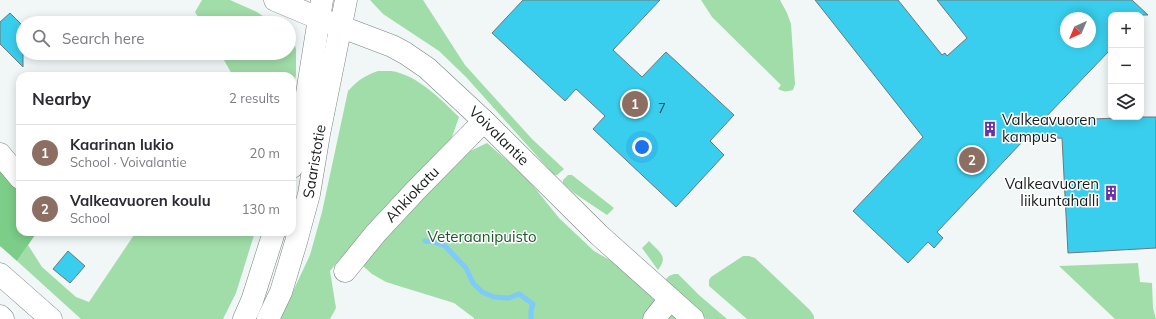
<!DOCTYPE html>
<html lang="en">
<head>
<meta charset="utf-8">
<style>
  :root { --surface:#fff; --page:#f7f7f7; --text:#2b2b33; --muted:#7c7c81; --line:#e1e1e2; --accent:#7c3aed }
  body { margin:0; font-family:Mulish,sans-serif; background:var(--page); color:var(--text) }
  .controls { position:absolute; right:12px; top:12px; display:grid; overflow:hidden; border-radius:8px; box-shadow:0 2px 10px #0003 }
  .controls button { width:36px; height:36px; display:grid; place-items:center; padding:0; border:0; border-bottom:1px solid var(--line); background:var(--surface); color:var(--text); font:20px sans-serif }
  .compass { position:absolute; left:1060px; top:12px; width:36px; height:36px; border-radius:50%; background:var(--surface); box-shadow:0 2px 10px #0003; rotate:224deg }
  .you { position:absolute; left:642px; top:147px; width:14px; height:14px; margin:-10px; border:3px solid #fff; border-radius:50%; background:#1a73e8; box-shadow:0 0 0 6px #1a73e833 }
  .badge { display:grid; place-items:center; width:26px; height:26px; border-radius:50%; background:var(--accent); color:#fff; font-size:13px; font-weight:700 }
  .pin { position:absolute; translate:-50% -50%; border:2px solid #fff; box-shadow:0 1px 4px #0006 }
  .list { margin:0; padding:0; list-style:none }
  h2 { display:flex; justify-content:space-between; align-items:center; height:52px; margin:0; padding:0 16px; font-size:17px }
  h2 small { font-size:13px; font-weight:400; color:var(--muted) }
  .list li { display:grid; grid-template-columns:26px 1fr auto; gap:12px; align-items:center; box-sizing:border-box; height:56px; padding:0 16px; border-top:1px solid var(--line) }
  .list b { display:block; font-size:15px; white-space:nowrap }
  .list p { margin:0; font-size:13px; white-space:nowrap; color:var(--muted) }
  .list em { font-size:13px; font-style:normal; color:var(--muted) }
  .icon { flex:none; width:22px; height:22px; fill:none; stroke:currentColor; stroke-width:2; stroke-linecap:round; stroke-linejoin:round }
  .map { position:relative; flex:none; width:1156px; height:319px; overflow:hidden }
  .search { position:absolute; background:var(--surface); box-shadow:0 2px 10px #0003; left:16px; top:16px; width:280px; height:44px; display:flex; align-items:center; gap:10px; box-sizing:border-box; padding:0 14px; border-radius:22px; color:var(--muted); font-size:15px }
  .panel { position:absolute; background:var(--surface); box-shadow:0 2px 10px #0003; left:16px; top:72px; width:280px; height:164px; border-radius:12px }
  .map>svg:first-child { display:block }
</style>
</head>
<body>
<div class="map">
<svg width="1156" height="319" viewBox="0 0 1156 319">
  <rect width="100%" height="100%" fill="#f1f7f7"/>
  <path fill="#a0dda8" d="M202 0H230L257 12 273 23H202L195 12Z
    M370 0H423L465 65 532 139 564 169 557 175H554L466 77 439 51 383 14Z
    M701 0H780L787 13 791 24 795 84 793 90C786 92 784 92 778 89L781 85 712 17Z
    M289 38 296 48V75L292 93V76H233L220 53H289Z
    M378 71C383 71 387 71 391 71 416 74 442 100 459 117L451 140 340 259 330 271 336 308 330 319H280L310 255 322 212 348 91C358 80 364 76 378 71Z
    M487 143 526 177 559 218 594 251 627 270 679 319H474V318L454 303 386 282 372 274 364 267 363 263 462 155Z
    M568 175H572L614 208 607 215 574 193 563 183V180Z
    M136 232H255L236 293 223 319H81L17 261 28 245 42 267 76 297 89 302Z
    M649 241C659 252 669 256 658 270L642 248Z
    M743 256H749L755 258 810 310 814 316V319H747L709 286V280L711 277Z
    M1138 263 1140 282 1152 283 1153 308 1156 319H1115L1059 266Z
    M674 274H678L699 295 727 319H706L667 282 666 279 669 276Z"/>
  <path fill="#7bcd88" d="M0 161 20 186V232H37L17 261 0 246Z"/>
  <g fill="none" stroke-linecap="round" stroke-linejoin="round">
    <path stroke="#7ecafa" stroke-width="5" d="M425 241 434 242 445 246 466 268 473 283 482 292 494 297 509 298 519 294 533 304 531 311V319"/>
  </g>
  <path fill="#39ceed" stroke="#717678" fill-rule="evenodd" d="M523 0H660L613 50 642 77 666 52 734 115 710 141 724 155 676 207 593 129 605 116 576 89 565 101 492 33Z
    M815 0H898L942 55 945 53 947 56 967 38 937 0H1132L1148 15H1111V49L1042 121 1118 118V117H1156V248L1068 253 1062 138 1024 140 937 232 943 238 934 248 928 242 908 263 853 211 923 137ZM1066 18H1090V42H1066Z
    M10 13 23 26V67L0 44V22Z
    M68 251 85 266 70 283 53 269Z"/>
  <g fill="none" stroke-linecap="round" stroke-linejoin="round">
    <defs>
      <g id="minor">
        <path id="s1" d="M275 0 318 18 392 46 405 53 427 68 484 121 599 235 693 319"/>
        <path d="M0 154 20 178"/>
        <path id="s2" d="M345 271 376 233 417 189 484 121"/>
        <path d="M654 319 670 299"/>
      </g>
      <g id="major">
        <path d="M292 167 300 137 322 0"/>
        <path d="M0 274 51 319"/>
        <path d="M0 316 3 319"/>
        <path d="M244 319 252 301 274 232"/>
        <path id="s3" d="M268 319 281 292 296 242 309 194 319 134 346 0"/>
      </g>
    </defs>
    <use href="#minor" stroke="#7c8281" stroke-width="23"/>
    <use href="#major" stroke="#7c8281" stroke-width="23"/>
    <use href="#minor" stroke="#fff" stroke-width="22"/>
    <use href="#major" stroke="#fff" stroke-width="22"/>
  </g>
  <defs>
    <symbol id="building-bare" viewBox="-9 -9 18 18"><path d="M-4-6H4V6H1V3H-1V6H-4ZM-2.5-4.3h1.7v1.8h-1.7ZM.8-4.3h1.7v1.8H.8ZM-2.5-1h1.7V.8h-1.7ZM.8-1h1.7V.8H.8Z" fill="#6d2fa4" stroke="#fff" stroke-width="2.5" paint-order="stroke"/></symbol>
  </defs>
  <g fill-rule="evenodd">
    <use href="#building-bare" x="979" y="118" width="22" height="22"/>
    <use href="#building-bare" x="1100" y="182" width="22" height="22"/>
  </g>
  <g text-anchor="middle" stroke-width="3" stroke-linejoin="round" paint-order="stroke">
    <g font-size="13" fill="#224951">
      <text x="662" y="113">7</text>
    </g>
    <g font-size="15" fill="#1b1d1d" stroke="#fff" text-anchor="start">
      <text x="1002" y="125">Valkeavuoren<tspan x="1002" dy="17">kampus</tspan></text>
      <text x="1099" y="189" text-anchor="end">Valkeavuoren<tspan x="1099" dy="17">liikuntahalli</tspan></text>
    </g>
    <g font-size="15" fill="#1b1d1d" stroke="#fff">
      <text dy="5" stroke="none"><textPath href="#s1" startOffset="266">Voivalantie</textPath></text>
      <text dy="5" stroke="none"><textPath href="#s3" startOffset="165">Saaristotie</textPath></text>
      <text dy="5" stroke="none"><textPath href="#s2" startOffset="102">Ahkiokatu</textPath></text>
    </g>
    <g font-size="15" fill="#1d572a" stroke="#fff">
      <text x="482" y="242">Veteraanipuisto</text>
    </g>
  </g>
</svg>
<div class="controls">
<button>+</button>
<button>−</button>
<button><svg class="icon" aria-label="layers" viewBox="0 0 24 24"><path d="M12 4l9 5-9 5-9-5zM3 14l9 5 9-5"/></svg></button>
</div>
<svg class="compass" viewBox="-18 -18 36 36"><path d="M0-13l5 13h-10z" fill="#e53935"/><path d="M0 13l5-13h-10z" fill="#7c7c81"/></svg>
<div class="you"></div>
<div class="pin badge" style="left:635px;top:104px;background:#8d6e63">1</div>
<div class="pin badge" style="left:972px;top:160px;background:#8d6e63">2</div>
<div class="search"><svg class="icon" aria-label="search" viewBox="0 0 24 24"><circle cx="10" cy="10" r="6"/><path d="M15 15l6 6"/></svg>Search here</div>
<section class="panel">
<h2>Nearby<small>2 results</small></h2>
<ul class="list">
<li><span class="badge" style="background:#8d6e63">1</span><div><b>Kaarinan lukio</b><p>School · Voivalantie</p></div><em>20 m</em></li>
<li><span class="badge" style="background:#8d6e63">2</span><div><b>Valkeavuoren koulu</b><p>School</p></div><em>130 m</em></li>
</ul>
</section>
</div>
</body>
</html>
